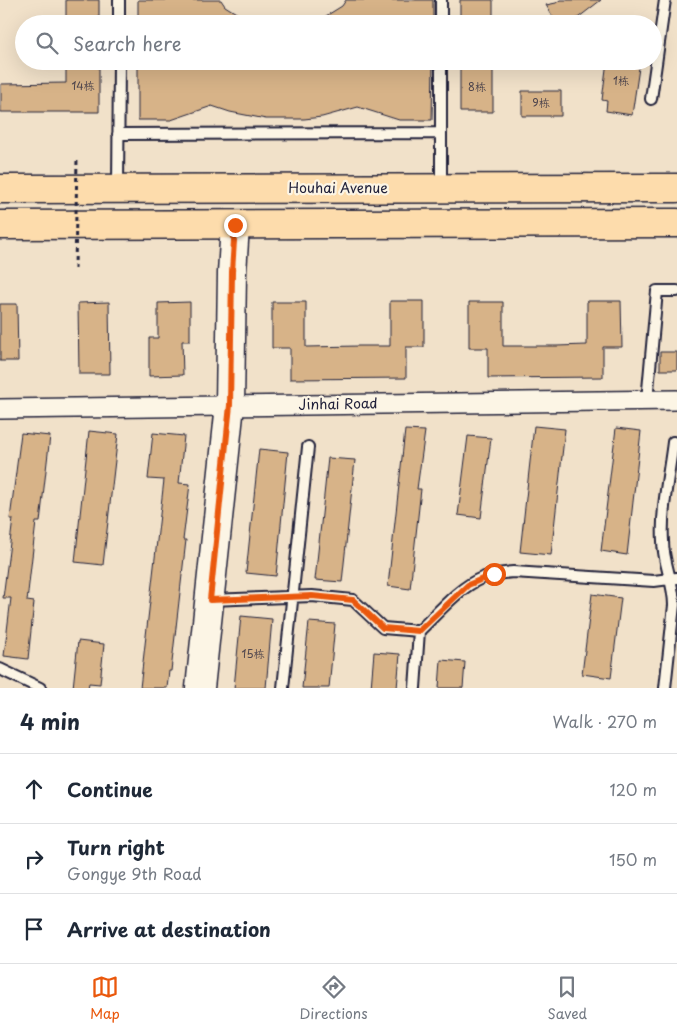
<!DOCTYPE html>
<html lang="en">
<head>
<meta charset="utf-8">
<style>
  :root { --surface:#fff; --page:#f6f6f7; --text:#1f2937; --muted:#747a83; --line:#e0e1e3; --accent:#ea580c }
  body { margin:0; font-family:"Playpen Sans","LXGW WenKai TC",sans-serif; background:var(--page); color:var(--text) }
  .stop { position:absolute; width:15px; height:15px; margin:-11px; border:4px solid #ea580c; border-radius:50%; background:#fff }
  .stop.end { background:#ea580c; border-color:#fff; box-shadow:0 1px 5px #0008 }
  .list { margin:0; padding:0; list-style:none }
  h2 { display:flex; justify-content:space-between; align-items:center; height:65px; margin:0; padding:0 20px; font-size:21px }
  h2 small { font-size:16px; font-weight:400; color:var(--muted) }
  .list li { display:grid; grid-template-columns:32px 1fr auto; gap:15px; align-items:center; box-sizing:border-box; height:70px; padding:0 20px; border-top:1px solid var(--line) }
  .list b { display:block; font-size:19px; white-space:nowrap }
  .list p { margin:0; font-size:16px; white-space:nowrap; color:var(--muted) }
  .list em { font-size:16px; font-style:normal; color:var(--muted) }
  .icon { flex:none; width:28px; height:28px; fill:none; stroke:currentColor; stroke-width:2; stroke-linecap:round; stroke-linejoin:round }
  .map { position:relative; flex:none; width:677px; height:688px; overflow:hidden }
  .search { position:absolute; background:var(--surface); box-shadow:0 5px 20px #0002; left:15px; right:15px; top:15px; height:55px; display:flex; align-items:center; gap:12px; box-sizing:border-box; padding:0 18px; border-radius:28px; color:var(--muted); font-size:19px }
  .sheet { height:275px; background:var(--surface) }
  nav { display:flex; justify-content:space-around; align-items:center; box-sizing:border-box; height:70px; border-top:1px solid var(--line); background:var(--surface); font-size:14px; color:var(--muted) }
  nav a { display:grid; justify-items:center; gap:2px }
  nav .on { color:var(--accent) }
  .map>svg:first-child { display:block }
</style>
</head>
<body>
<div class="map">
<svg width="677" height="688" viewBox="0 0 677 688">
  <rect width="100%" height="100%" fill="#f1e1c9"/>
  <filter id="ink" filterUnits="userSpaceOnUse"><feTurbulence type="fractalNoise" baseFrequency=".02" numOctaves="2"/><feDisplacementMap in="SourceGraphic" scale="10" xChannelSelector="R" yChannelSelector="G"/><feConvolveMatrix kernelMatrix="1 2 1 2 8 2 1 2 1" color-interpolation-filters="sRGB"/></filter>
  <g filter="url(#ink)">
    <path fill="#d7b388" stroke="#22223b" d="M66 0H99V24H66Z
      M138 0H221L225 6 254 24H138Z
      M346 0H433V24H313L342 6Z
      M460 0H493V24H460Z
      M560 0H601L570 24H557L546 5 556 3Z
      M66 61H99V112H1V84L66 83Z
      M138 61H433L432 120H399L358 107 322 117 304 119H266L230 112 212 106 171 120H138Z
      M460 61H493V112H460Z
      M607 61H640L632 115 606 111 607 101 602 100Z
      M522 91H561V116H522Z
      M390 301H424V347H406V378L290 379V348H272V302H306V347L359 346H390Z
      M587 301H621L622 347H603V377L488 378V348H469V302H503V346H557L587 345Z
      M109 302 110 374H79L78 303Z
      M190 302V341H182L183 375 149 376V338H158V303Z
      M0 304H17L18 361H0Z
      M660 352H677V370H660Z
      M534 426 565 429 551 555 520 552Z
      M616 428 641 431 627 555 601 551Z
      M405 430 425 431 417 489H421L410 589 388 586Z
      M89 431 118 434 103 565 75 562Z
      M21 433 50 436 40 522H36L27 601 34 602 28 659 4 656 11 598H3L13 519H10Z
      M153 433 184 436 179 483 190 484 183 540H186L171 671H169L167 688H140L164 480 148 479Z
      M468 436 491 438 481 518 458 515Z
      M259 449 288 452 276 576 246 573Z
      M328 458 355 460 342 582 315 580Z
      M592 594 621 598 611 678 582 674Z
      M241 616 272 619 266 688H234Z
      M309 622 335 624 329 688H302Z
      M78 641 104 644 100 684 89 683 88 688H73Z
      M374 652 400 654 397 688H371Z
      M441 660 465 662 463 688H439Z"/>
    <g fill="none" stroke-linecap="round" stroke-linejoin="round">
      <defs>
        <path id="lane" d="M119 24V0
          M441 24V0
          M651 99 665 0
          M118 134 441 133
          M118 188 119 61
          M441 188V61
          M647 401 657 291H677
          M211 600 312 596 353 600 383 628 419 631
          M0 669 40 688
          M283 688 308 447
          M415 688 419 631C437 614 459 587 482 578 492 574 502 573 513 572L654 581 677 578
          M665 688 674 605C674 583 663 563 663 541 661 510 669 474 673 442"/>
        <path id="street" d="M0 409 677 400"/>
        <path id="secondary" d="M200 688 230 405 232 273 235 225"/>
        <path id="primary" d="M0 189 677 188
          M0 225 677 223"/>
      </defs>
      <use href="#lane" stroke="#22223b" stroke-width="14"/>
      <use href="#street" stroke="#22223b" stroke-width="22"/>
      <use href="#secondary" stroke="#22223b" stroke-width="31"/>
      <use href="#primary" stroke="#22223b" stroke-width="31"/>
      <use href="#lane" stroke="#fcf5e5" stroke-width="10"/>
      <use href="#street" stroke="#fcf5e5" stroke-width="19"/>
      <use href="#secondary" stroke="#fcf5e5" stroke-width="28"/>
      <use href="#primary" stroke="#fddcac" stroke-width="28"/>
      <path stroke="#22223b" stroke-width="3" stroke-dasharray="4 4" stroke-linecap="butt" d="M75 269 77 158"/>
    </g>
  </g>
  <g fill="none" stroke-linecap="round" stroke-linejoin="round" filter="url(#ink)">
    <path stroke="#ea580c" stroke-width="6" d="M235 225 232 272 230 405 210 600 312 596 353 600 383 628 419 631 468 585 494 574"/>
  </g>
  <g text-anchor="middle" stroke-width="4.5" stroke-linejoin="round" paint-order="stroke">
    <g font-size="11" fill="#4f464e">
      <text x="621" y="85">1栋</text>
      <text x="83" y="90">14栋</text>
      <text x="477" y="91">8栋</text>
      <text x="541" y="107">9栋</text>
      <text x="253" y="658">15栋</text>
    </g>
    <g font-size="14" fill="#22223b" stroke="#fcf5e5">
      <text x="338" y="193">Houhai Avenue</text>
      <text transform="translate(338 404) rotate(-1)" y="5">Jinhai Road</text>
    </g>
  </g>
</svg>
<div class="stop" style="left:494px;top:574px"></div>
<div class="stop end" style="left:235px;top:225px"></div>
<div class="search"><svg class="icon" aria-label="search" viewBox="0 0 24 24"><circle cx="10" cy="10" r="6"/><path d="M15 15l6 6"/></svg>Search here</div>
</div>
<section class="sheet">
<h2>4 min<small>Walk · 270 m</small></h2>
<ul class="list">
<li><svg class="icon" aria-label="ahead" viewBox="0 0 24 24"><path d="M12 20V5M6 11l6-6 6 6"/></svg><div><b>Continue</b></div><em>120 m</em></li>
<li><svg class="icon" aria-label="right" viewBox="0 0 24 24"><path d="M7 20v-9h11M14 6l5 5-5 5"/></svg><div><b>Turn right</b><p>Gongye 9th Road</p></div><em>150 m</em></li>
<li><svg class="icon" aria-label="arrive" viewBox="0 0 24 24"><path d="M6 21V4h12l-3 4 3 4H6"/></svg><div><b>Arrive at destination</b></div></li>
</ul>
</section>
<nav>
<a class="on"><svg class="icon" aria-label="map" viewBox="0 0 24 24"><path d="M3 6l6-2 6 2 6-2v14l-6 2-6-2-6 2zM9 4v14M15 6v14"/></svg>Map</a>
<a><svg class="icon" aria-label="directions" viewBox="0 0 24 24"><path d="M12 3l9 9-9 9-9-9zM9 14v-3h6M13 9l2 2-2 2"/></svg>Directions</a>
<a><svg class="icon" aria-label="saved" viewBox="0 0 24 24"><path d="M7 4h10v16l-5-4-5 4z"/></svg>Saved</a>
</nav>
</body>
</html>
